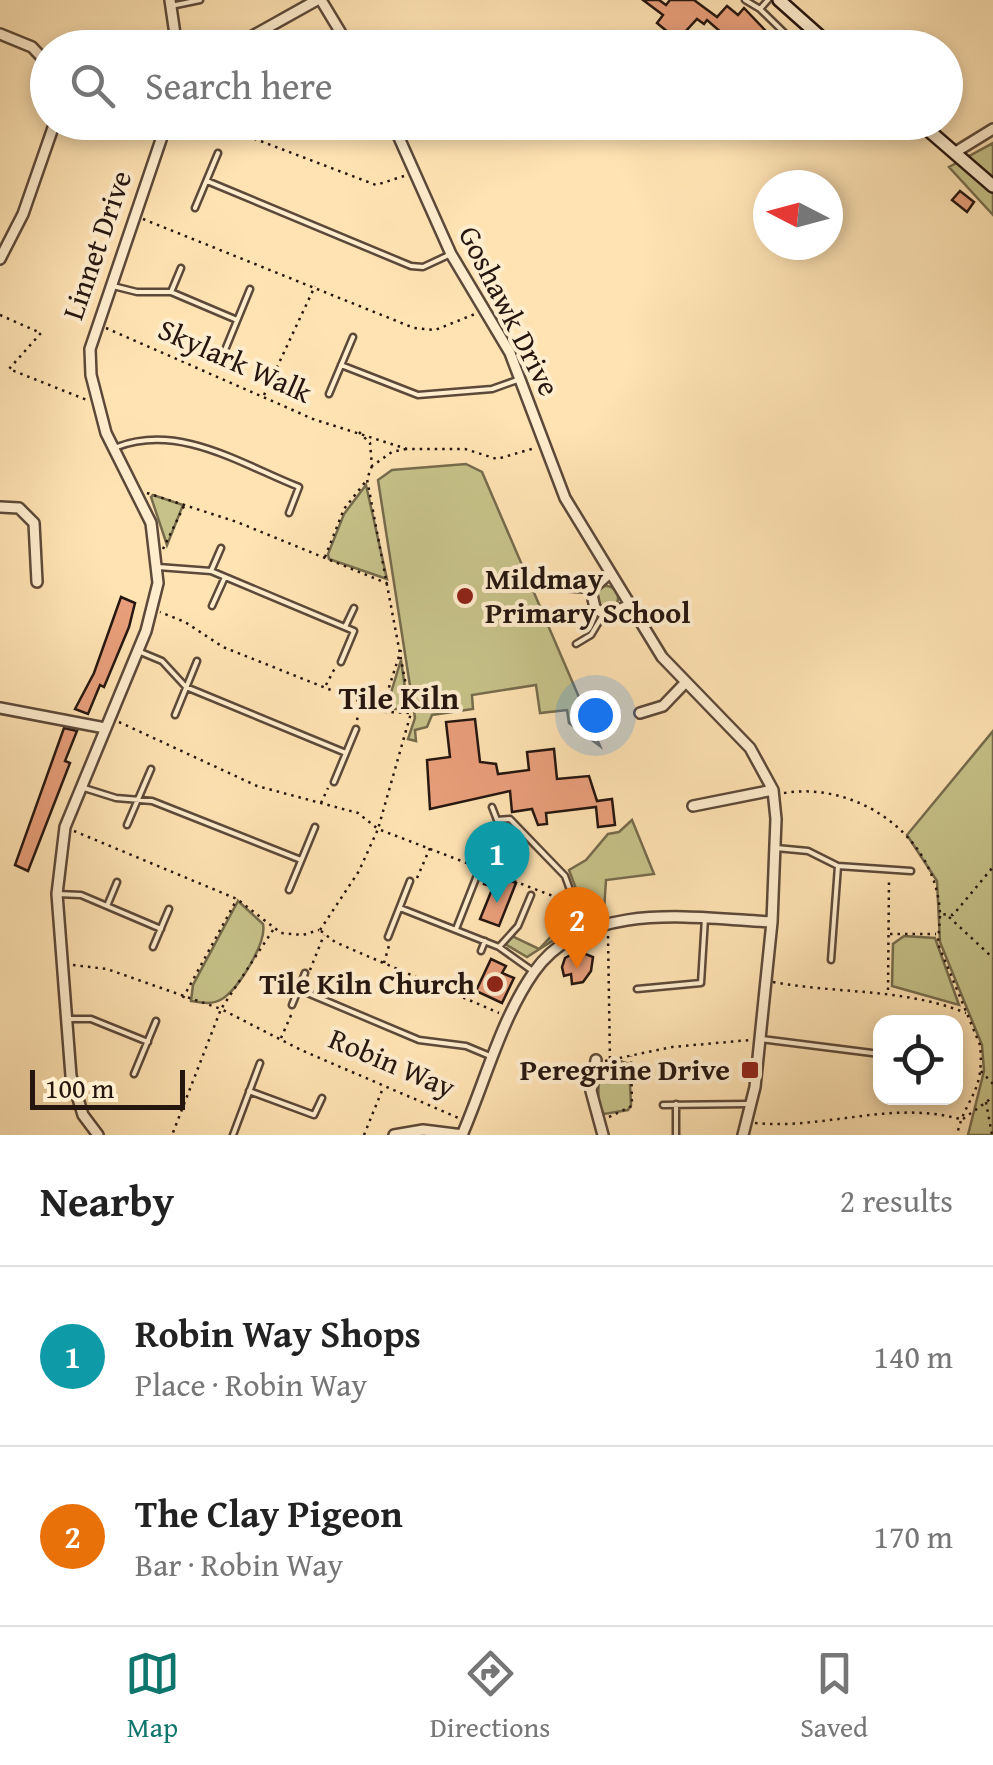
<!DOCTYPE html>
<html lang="en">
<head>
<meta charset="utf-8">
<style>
  :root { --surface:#fff; --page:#f2f2f2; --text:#222; --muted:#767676; --line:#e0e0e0; --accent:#0f766e }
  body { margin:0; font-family:"Gentium Book Plus",serif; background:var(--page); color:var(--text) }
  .controls { position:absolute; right:30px; bottom:30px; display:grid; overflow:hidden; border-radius:20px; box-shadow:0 5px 15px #0003 }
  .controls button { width:90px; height:90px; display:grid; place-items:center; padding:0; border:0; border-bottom:2px solid var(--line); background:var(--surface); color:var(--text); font:50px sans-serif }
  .compass { position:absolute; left:753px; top:170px; width:90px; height:90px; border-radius:50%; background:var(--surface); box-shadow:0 5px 15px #0003; rotate:276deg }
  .scale { position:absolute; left:30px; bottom:25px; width:155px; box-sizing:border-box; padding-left:10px; border:5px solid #261610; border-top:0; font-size:28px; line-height:35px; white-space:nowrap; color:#261610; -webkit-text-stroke:8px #ffedce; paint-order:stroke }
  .you { position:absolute; left:595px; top:715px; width:35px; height:35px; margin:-25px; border:8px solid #fff; border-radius:50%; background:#1a73e8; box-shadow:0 0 0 15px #1a73e833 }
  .badge { display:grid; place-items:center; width:65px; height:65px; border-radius:50%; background:var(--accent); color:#fff; font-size:32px; font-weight:700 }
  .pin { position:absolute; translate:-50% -82px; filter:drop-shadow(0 2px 5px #0008) }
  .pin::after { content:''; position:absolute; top:52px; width:35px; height:30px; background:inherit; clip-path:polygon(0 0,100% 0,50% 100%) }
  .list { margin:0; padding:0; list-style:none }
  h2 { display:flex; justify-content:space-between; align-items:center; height:130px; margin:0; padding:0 40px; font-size:42px }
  h2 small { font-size:32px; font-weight:400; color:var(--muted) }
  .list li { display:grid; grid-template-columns:65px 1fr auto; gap:30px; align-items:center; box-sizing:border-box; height:180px; padding:0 40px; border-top:2px solid var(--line) }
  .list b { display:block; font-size:38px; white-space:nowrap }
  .list p { margin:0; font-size:32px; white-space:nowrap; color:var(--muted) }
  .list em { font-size:32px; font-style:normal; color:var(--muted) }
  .icon { flex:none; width:55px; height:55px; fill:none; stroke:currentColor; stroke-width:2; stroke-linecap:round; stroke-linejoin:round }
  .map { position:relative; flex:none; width:993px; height:1135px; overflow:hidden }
  .search { position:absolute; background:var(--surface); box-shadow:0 5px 15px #0003; left:30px; right:30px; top:30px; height:110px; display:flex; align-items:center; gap:25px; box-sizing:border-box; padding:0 35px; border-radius:55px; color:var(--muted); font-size:38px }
  .sheet { height:490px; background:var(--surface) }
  nav { display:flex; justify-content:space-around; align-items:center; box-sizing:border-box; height:140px; border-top:2px solid var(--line); background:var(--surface); font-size:28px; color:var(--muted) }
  nav a { display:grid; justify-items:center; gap:5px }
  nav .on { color:var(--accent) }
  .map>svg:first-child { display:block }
</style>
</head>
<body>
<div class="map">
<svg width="993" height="1135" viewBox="0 0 993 1135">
  <rect width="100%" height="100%" fill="#ffe3b3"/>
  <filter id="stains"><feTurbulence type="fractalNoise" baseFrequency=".002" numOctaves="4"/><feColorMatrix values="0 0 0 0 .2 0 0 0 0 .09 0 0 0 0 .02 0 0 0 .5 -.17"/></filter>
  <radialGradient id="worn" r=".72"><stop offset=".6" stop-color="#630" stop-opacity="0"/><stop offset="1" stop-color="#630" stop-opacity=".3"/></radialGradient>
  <path fill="#c6c289" stroke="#766c4c" stroke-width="2.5" d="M993 143V215L949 167Z
    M466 464 482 472 600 746 569 723 567 710 540 713 536 685 472 695 473 709 432 715 427 727 415 730 416 741 408 739 415 718 378 480 392 470Z
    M366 485 387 579 329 559 328 554 344 514Z
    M153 495 183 505 167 545 151 497Z
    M594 598a12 12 0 1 1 24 0a12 12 0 1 1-24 0Z
    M401 660 408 709H386Z
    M993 731V1135H968L984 1071 982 1045 940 942 937 881 907 835Z
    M632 820 654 874 606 880 604 911 581 902 569 870 586 860 608 834 619 832Z
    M238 901 263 924C267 942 239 989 222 999 212 1005 203 1003 191 1001L193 985Z
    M567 904 571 929 527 957 505 944 512 936 539 949 557 930Z
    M904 936 935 938 959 1005 892 986 893 944Z
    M620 1061 629 1064 631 1105 628 1110 604 1114 598 1106 599 1075Z"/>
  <path fill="#e99f7b" stroke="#261610" stroke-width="2.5" d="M643 0H659L666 5 670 0H694L717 17 727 6 738 15 744 8 782 48H718L713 43 722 33 707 20 704 24 697 19 686 31 706 48H687L657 23 663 15Z
    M960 191 974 202 967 212 952 200Z
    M121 597 135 603 129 627 104 687 100 685 88 714 75 709 94 673Z
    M475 719 480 762 496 764 498 774 529 770 527 752 554 749 557 779 589 776 597 801 612 799 615 825 598 827 596 807 546 813 547 824 538 825 532 809 512 812 510 791 430 809 427 760 450 757 446 722Z
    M64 728 77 731 65 761 70 763 28 871 15 865Z
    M489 872 516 883 499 926 480 919 493 887 484 884Z
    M578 951 593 957 591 971 583 982 572 984 571 974 564 976 562 967 565 958Z
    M491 959 506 966 502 973 514 978 502 1003 476 991Z"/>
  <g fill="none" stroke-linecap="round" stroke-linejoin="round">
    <defs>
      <path id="service" d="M745 0 760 9
        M768 0 760 9 800 48
        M171 6 200 0
        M207 181 411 266 423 267 451 254
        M195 208 218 153
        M113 286 137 292H171L237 320
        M171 292 181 268
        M225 350 250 289
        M341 365 418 395 492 389 520 379
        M329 394 353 337
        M117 447C179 423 241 464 299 487L289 513
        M158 567 211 571 354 631 341 662
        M211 571 221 548
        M545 587 591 590
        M212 606 225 577
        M345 627 354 608
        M576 644 591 635 603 615
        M138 651 162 661 186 687 346 753
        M175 715 197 661
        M334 782 356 729
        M81 787 116 798 152 801 301 860
        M492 807 497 820 510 819 565 876 585 931
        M127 825 151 769
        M776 848 808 851 838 866 911 871
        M289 890 315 827
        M57 894 81 895 161 929
        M107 906 117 882
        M400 908 499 947 534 972
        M456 929 478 873
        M388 937 410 881
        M153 947 169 909
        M499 947 518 926 531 895
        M481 951 485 941
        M831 960 838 866
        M298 989 419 1040 466 1046 490 1056
        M637 989 701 983 705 918
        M292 1005 305 973
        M66 1019H91L148 1042
        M761 1039 880 1054
        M134 1074 156 1021
        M249 1091 314 1115 322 1098
        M663 1105 747 1104
        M233 1135 260 1063
        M676 1135V1104"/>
      <path id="minor" d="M170 0 177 48
        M321 0 350 48
        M0 34 32 47 48 64
        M231 48 317 0
        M392 122 451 254 510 353 565 498 662 657 750 748 773 790 776 819 772 922 755 1087 743 1135
        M954 153 993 129
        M0 259 23 214 55 122
        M0 507 19 508 34 523 37 582
        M610 573 591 590 595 608 607 616 629 605
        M0 708 105 728
        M640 713 663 706 685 683
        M693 806 773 790
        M596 1060 591 1091 603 1135
        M98 1135 83 1115 71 1076 57 894 65 827 146 631 158 583 151 523 106 433 91 375 90 349 167 122
        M394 1135 423 1130 463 1135
        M462 1135C485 1082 501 1019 534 972 585 899 695 918 772 922"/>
      <path id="secondary" d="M779 0 833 48
        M919 122 993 186"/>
    </defs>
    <use href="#service" stroke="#5c4939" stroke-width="9"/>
    <use href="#minor" stroke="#5c4939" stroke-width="14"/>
    <use href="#secondary" stroke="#261610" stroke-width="16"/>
    <path stroke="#261610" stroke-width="2.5" stroke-dasharray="2.5 5" stroke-linecap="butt" d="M229 122 255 139 376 185 404 176
      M143 219 414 328 435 330 475 314
      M0 315 41 333 9 369 87 400
      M106 328 313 419 407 449H465L497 459 535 448
      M264 395 315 286
      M359 432 370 443 372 466 392 452 406 449
      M372 466 367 479 411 712
      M147 493 237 522 391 585
      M163 549 185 504
      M325 557 344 509 366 481
      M326 685 336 666
      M382 709 401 650
      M357 720 361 704
      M119 722 257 786 358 813 378 829 411 713 386 712 223 647 185 622 160 612
      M784 793C857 781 937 836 940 914L953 915 993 867
      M321 803 328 788
      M74 831 237 899 281 933 303 935 319 930
      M417 878 430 848
      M940 916 938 944 980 1045C985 1094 965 1097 957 1135
      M949 917 993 958
      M273 930 221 1009 301 1050 461 1119
      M320 930 359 871 378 829 566 901
      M321 931 335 942 499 1013
      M890 934H936
      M608 936 610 1062
      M384 963 390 942
      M73 965 107 969 221 1009 172 1135
      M310 970 324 935
      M773 982C839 994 904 988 966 1013
      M888 990 889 879
      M183 998 237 899
      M281 1038 292 1013
      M605 1061 672 1047 750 1040
      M981 1071 993 1084
      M986 1102 992 1135
      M609 1117 632 1106 631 1056
      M963 1119 993 1097
      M755 1123C825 1130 890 1100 960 1119
      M364 1135 383 1088"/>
    <use href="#service" stroke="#ffedce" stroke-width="4"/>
    <use href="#minor" stroke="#ffedce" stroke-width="9"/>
    <use href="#secondary" stroke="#ffedce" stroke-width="11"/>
  </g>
  <g fill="#8f2418" stroke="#ffedce" stroke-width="4">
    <circle cx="465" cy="596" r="10"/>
    <circle cx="495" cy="984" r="10"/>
    <rect x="740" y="1060" width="20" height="20" rx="5"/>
  </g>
  <g text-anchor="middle" stroke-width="8" stroke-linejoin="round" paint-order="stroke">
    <g font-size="30" fill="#261610" stroke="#ffedce">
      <text transform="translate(97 245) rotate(-71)" y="10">Linnet Drive</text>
      <text transform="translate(509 311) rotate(63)" y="10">Goshawk Drive</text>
      <text transform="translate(235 361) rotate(24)" y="10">Skylark Walk</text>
      <text transform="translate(392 1063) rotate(23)" y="10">Robin Way</text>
    </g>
    <g font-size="30" font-weight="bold" fill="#261610" stroke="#ffedce" text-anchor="end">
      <text x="485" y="589" text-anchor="start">Mildmay<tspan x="485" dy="34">Primary School</tspan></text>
      <text x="475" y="994">Tile Kiln Church</text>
      <text x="730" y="1080">Peregrine Drive</text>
    </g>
    <g font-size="32" font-weight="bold" fill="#261610" stroke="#ffedce">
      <text x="399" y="709">Tile Kiln</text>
    </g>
  </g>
  <rect width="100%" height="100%" filter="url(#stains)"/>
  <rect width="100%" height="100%" fill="url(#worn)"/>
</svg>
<div class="controls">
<button><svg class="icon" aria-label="locate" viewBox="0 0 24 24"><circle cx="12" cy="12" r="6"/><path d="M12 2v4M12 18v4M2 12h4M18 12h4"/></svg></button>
</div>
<svg class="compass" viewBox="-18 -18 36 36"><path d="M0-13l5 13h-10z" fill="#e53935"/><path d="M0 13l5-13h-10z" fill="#767676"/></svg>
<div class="scale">100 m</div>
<div class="you"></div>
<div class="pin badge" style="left:497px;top:903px;background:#0f9aa8">1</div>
<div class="pin badge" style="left:577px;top:969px;background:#e8710a">2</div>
<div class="search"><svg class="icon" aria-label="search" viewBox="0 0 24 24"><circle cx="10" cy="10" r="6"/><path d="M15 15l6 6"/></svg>Search here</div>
</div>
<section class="sheet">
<h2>Nearby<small>2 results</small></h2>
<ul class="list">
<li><span class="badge" style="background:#0f9aa8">1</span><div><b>Robin Way Shops</b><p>Place · Robin Way</p></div><em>140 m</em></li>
<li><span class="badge" style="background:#e8710a">2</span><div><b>The Clay Pigeon</b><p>Bar · Robin Way</p></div><em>170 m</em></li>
</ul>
</section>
<nav>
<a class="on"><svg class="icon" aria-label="map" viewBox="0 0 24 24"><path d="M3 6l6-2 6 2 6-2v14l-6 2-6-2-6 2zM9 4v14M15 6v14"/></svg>Map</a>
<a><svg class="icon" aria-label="directions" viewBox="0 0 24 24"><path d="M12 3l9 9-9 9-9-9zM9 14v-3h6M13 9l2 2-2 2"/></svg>Directions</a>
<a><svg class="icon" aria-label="saved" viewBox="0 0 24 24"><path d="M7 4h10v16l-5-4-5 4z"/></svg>Saved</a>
</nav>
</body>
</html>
